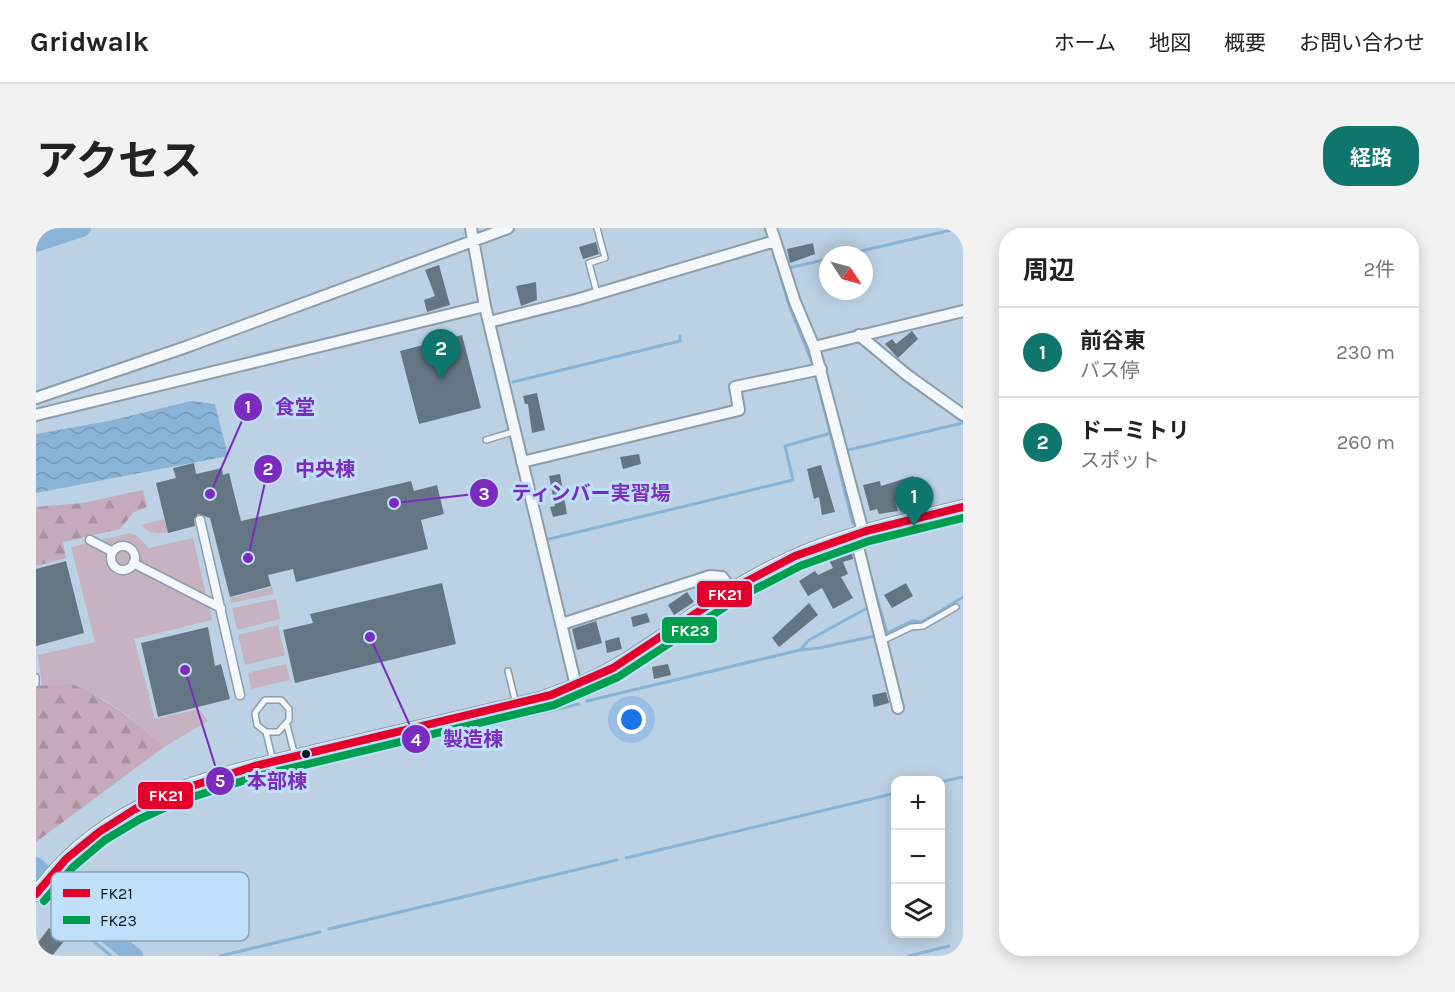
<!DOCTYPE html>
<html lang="ja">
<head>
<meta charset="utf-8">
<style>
  :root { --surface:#fff; --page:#f2f2f2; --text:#222; --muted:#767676; --line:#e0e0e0; --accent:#0f766e }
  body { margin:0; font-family:Karla,"Noto Sans JP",sans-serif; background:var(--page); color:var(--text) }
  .controls { position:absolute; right:18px; bottom:18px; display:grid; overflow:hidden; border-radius:12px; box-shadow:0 3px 15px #0003 }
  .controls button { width:54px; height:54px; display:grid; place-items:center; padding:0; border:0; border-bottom:2px solid var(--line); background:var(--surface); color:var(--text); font:30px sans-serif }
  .compass { position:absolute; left:783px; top:18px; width:54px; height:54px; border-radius:50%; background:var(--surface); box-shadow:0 3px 15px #0003; rotate:126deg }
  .you { position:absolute; left:596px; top:492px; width:21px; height:21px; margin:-15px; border:4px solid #fff; border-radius:50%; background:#1a73e8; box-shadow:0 0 0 9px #1a73e833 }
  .badge { display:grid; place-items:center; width:39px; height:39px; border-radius:50%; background:var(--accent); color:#fff; font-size:20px; font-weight:700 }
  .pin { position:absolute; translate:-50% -50px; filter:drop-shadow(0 2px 3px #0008) }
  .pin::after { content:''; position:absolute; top:32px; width:21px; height:18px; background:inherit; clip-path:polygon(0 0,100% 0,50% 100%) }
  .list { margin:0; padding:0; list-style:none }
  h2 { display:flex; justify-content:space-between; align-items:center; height:78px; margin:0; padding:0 24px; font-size:26px }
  h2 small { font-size:20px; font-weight:400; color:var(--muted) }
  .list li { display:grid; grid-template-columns:39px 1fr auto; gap:18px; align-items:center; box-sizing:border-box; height:90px; padding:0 24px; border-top:2px solid var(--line) }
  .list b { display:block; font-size:22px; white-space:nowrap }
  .list p { margin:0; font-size:20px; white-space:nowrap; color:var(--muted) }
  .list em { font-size:20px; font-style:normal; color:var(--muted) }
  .icon { flex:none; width:33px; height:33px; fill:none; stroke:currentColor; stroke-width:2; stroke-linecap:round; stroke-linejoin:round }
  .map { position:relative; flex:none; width:927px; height:728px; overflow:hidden; border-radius:24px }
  header { display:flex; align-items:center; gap:36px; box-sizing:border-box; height:84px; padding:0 30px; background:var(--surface); border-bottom:2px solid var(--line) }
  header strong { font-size:28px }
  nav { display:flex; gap:33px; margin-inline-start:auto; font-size:21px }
  .intro { display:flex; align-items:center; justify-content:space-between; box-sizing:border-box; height:144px; padding:0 36px }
  h1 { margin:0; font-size:42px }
  .button { padding:15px 27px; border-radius:24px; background:var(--accent); color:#fff; font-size:21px; font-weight:700 }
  main { display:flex; gap:36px; padding:0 36px }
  aside { flex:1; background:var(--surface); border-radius:24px; box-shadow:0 3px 15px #0003 }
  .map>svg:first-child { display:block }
</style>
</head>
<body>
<header>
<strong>Gridwalk</strong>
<nav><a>ホーム</a><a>地図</a><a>概要</a><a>お問い合わせ</a></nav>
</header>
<div class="intro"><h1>アクセス</h1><a class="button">経路</a></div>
<main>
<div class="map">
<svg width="927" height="728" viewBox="0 0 927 728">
  <defs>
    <pattern id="forest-firs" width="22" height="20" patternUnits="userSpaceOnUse" patternTransform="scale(1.5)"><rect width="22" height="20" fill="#c5aabb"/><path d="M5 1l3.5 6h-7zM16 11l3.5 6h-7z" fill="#a892a0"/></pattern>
    <pattern id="water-waves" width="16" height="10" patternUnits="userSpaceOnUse" patternTransform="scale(1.5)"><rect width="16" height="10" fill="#89b4d7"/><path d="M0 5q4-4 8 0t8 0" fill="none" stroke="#759ab8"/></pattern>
  </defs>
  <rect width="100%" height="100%" fill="#bcd2e4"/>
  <path fill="#c6b2c1" d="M128 291 132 304C120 307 113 305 105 297Z
    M94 305 101 308 113 320 157 310 176 392 98 411 119 491 163 481 172 493 128 519C93 488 55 451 6 458L2 427 59 414 35 319Z
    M236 359 238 366 195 375 194 370Z
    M240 371 244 391 201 402 196 380Z
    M242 397 249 427 209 437 202 407Z
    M250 436 254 452 215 461 212 445Z"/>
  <path fill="url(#forest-firs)" d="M107 262 111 279 98 284 84 301 27 314 30 330 0 338V279L47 275Z
    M36 456C72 471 100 494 128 519L0 614V458Z"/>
  <path fill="url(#water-waves)" d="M155 173 179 176 192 228 0 265V206L73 193Z"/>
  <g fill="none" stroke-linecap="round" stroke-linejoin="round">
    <path stroke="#89b4d7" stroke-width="3" d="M729 0 732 8
      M736 20 754 80 778 139
      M808 27 924 0
      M756 39 792 31
      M780 149 817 296
      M477 154 644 113V108
      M812 222 927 195
      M513 311 757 252 749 218 795 205
      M835 350 851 405 876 393 886 394 927 369
      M764 422 773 412 833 379
      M551 473 764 422 783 420 839 408
      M255 544 543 476
      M904 554 927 549
      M590 630 860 565
      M39 644C93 583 173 563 249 545
      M24 663 28 658
      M35 694 75 728
      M293 701 581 632
      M926 715H927
      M184 728 284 704
      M873 728 913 718"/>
    <path stroke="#89b4d7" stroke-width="18" d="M0 15 46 0
      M0 638 50 690 98 728"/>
  </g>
  <path fill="#647684" d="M560 14 563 26 547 31 543 19Z
    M777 15 779 26 754 35 751 21Z
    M403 37 414 77 391 84 388 72 399 68 389 42Z
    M500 54 501 72 485 78 480 58Z
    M876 103 882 111 862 130 849 116 856 111 860 116Z
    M426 107 445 180 383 196 364 123Z
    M501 165 509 202 496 205 492 176H489L487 168Z
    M603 226 605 236 587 241 584 229Z
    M158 235 160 246 186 240 187 247 193 245 205 293 375 253 378 263 401 257 408 286 385 292 392 321 260 354 257 341 232 347 235 358 194 369 174 290 162 286 158 291 159 298 132 305 120 255 140 250 137 240Z
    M785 237 799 284 786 287 783 269 778 271 771 241Z
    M524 246 531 286 517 289 514 279 519 278 513 248Z
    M877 248 883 266 859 273 862 283 843 286 841 281 834 283 827 257 844 253 845 258Z
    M815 321 817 331 807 334 812 346 805 349 817 370 797 381 786 360 772 368 763 353 779 343 782 347 797 340 791 328Z
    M30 333 48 405 0 418V341Z
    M406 355 420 416 259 455 247 402 277 395 274 386Z
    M870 355 877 368 856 380 848 367Z
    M651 364 658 374 638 387 632 377Z
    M773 375 782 387 743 419 736 410Z
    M611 385 614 394 597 399 595 389Z
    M560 393 566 415 541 422 536 401Z
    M172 399 179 438 185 436 194 471 122 489 105 415Z
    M583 409 586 421 571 425 569 413Z
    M632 436 635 447 618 451 616 439Z
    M850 464 853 475 838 479 836 467Z
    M13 700 29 712 16 728H10L0 720V717Z"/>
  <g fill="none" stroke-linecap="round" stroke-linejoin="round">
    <defs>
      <path id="service" d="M561 65 553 35 569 30 561 0
        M450 212 480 203
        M846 413 875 399 887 398 920 379
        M472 443 480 476
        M0 449V456
        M251 497 259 528
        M230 504H242L253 492V481L245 472H229L219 485 221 497 230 504 237 533"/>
      <path id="pedestrian" d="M164 292 204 467
        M54 312 77 324
        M75 330a12 12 0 1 1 24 0a12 12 0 1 1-24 0Z
        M97 335 185 380"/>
      <path id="minor" d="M435 0 449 78 540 458
        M735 0 759 74 778 119 827 304
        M453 94 540 72 739 13
        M823 107 871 147 927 187
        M778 119 927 83
        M0 170 150 119 472 0
        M0 187 449 78
        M486 234 703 182 699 159 785 141
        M819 307 862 480
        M526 396 674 348 686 349 697 363"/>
      <path id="tertiary" d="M0 666C74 564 191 545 304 518 371 502 438 486 504 471 533 461 562 450 587 434 637 403 684 365 737 339 796 308 862 295 927 279"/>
    </defs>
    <use href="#service" stroke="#8c9dab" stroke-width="8"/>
    <use href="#pedestrian" stroke="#8c9dab" stroke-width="11"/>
    <use href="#minor" stroke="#8c9dab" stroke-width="14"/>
    <use href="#tertiary" stroke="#8c9dab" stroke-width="16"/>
    <use href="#service" stroke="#f5f8fb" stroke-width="5"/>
    <use href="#pedestrian" stroke="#f5f8fb" stroke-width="8"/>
    <use href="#minor" stroke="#f5f8fb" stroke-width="10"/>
    <use href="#tertiary" stroke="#f5f8fb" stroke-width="14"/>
    <defs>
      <path id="bus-1" d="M0 666 30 631 63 604 99 581 137 564 219 538 515 467 577 440 698 360 759 328 830 303 927 279"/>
      <path id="bus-2" d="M8 673 37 639 69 612 104 591 141 574 222 548 518 477 582 449 704 369 764 338 833 313 927 290"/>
    </defs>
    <use href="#bus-1" stroke="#bfdffb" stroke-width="12"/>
    <use href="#bus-2" stroke="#bfdffb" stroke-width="12"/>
    <use href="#bus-1" stroke="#e4002b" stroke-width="8"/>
    <use href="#bus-2" stroke="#009f4f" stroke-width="8"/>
  </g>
  <circle fill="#071622" stroke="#bfdffb" stroke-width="2" cx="270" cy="526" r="5"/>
  <rect x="15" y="644" width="198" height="69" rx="9" fill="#bfdffb" stroke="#88a3ba" stroke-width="1.5"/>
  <rect x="27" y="661" width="27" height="8" fill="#e4002b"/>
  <rect x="27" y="688" width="27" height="8" fill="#009f4f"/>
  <g font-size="16" fill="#071622">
    <text x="64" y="671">FK21</text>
    <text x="64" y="698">FK23</text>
  </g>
  <path fill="none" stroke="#7b2cbf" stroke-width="2" d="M174 266L212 179M212 330L232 241M358 275L448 265M334 409L380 511M149 442L184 553"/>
  <g fill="#7b2cbf" stroke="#bfdffb" stroke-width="2">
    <circle cx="174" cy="266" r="6"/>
    <circle cx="212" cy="330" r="6"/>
    <circle cx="358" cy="275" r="6"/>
    <circle cx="334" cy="409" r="6"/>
    <circle cx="149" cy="442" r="6"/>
    <circle cx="212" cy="179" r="15"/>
    <circle cx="232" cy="241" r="15"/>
    <circle cx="448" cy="265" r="15"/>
    <circle cx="380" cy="511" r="15"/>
    <circle cx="184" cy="553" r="15"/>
  </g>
  <g font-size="18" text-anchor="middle" font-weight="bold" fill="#fff">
    <text x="212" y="185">1</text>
    <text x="232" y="247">2</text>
    <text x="448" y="272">3</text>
    <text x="380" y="518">4</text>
    <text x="184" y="559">5</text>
  </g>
  <g font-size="20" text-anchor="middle" font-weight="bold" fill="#7b2cbf" stroke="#bfdffb" stroke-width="6" stroke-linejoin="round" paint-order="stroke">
    <text x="259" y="186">食堂</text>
    <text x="289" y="248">中央棟</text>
    <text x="555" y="272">ティンバー実習場</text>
    <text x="437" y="518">製造棟</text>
    <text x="241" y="560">本部棟</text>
  </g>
  <g stroke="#bfdffb" stroke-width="2">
    <rect x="660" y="352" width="57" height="28" rx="6" fill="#e4002b"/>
    <rect x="625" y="388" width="57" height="28" rx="6" fill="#009f4f"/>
    <rect x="101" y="553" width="57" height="29" rx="6" fill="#e4002b"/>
  </g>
  <g font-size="16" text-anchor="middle" font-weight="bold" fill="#fff">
    <text x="689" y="372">FK21</text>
    <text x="654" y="408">FK23</text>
    <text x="130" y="573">FK21</text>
  </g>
</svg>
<div class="controls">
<button>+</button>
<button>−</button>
<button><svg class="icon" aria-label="layers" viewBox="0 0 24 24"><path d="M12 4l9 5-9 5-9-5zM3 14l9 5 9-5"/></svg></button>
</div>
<svg class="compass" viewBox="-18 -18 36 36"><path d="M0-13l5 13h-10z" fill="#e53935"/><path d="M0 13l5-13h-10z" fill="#767676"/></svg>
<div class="you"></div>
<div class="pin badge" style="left:878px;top:299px">1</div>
<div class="pin badge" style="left:405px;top:151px">2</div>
</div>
<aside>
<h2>周辺<small>2件</small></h2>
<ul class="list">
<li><span class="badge">1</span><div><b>前谷東</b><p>バス停</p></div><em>230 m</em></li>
<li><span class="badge">2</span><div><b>ドーミトリ</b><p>スポット</p></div><em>260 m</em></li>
</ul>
</aside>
</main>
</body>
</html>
